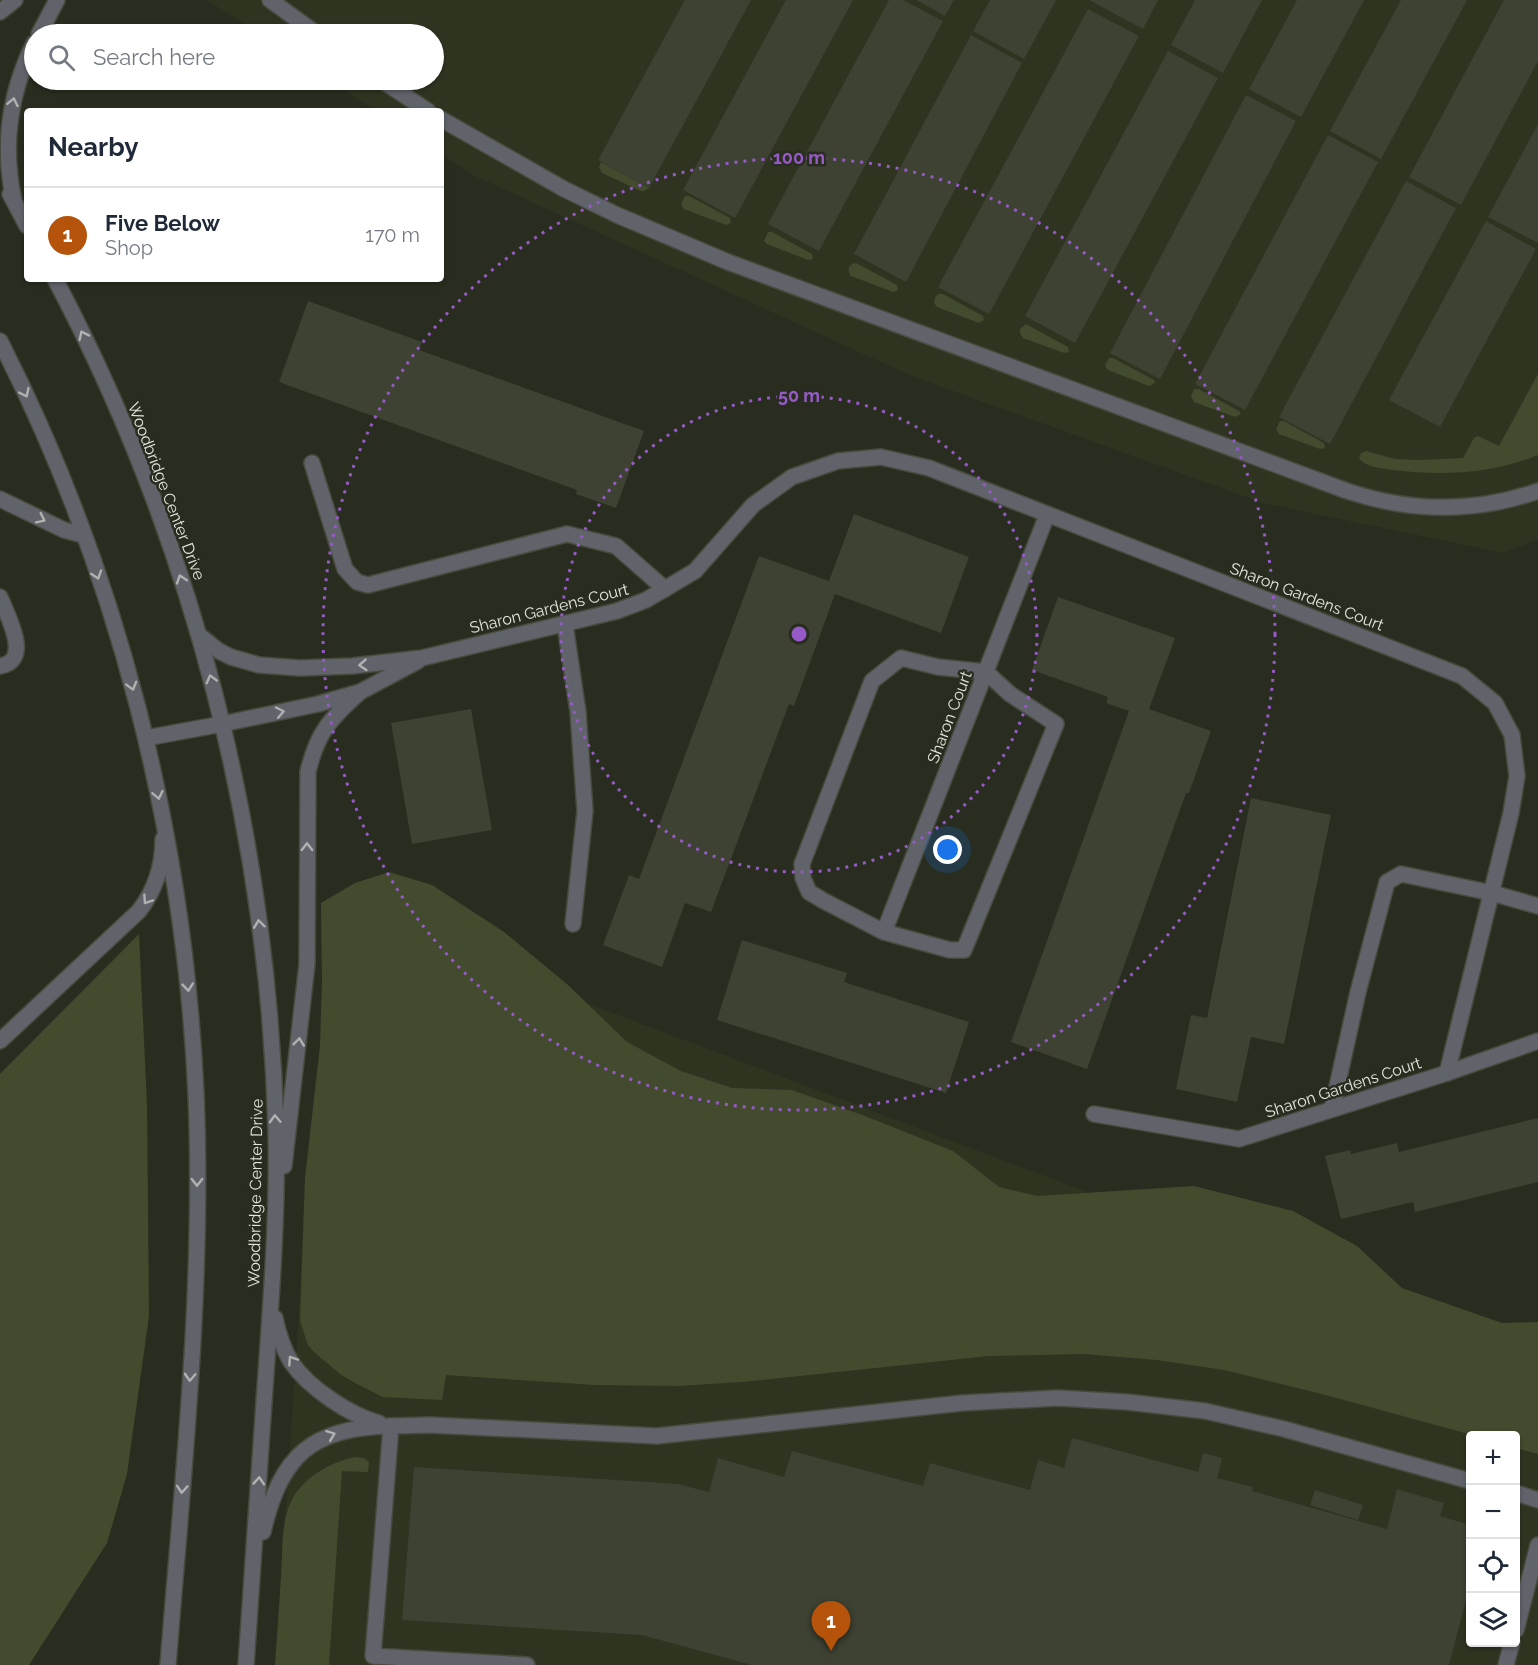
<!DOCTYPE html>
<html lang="en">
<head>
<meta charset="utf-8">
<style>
  :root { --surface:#fff; --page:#f6f6f7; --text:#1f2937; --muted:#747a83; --line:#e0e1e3; --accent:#b45309 }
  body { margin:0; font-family:Raleway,sans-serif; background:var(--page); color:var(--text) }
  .controls { position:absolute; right:18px; bottom:18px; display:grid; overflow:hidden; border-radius:6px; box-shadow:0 2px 4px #0004 }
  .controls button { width:54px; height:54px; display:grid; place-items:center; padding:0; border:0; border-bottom:2px solid var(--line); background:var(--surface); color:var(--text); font:30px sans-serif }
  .you { position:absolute; left:948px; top:850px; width:21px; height:21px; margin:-15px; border:4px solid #fff; border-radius:50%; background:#1a73e8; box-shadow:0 0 0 9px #1a73e833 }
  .badge { display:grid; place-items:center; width:39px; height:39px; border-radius:50%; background:var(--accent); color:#fff; font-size:20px; font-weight:700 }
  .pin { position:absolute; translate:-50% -50px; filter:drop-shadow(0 2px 3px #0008) }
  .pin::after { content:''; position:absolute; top:32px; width:21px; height:18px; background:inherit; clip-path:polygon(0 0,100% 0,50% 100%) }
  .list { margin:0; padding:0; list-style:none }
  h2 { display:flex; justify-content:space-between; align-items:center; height:78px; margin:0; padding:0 24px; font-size:26px }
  h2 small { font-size:20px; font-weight:400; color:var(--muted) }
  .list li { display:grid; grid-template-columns:39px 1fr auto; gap:18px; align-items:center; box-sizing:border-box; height:96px; padding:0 24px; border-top:2px solid var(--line) }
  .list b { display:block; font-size:22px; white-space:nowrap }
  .list p { margin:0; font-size:20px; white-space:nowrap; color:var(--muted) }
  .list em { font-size:20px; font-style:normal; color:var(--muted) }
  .icon { flex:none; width:33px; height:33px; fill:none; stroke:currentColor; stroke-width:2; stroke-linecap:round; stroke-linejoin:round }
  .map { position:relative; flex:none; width:1538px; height:1665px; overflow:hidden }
  .search { position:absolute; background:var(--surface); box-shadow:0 2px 4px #0004; left:24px; top:24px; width:420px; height:66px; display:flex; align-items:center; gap:15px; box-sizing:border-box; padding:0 21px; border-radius:33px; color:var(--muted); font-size:22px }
  .panel { position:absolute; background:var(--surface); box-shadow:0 2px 4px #0004; left:24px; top:108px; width:420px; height:174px; border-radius:6px }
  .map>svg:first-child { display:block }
</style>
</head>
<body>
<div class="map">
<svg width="1538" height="1665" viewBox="0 0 1538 1665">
  <rect width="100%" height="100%" fill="#292d20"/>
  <path fill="#2e3420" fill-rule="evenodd" d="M207 0H1538V539L1503 553 1263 503 914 377 473 175 441 154V111H376L328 80H434V34H260Z
    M321 903 1538 1362V1665H275L299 1315 305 1178 320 1046 322 980ZM1470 1436H1516V1642H1470Z"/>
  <path fill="#434b2e" d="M601 162 649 188 644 191H641L602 173 599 167Z
    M685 196H689L730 218 731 223 726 225 684 209 681 205Z
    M768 232H772L812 254 813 259 808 260 767 244 764 241Z
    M856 263 897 285 898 290 893 292 851 276C848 272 847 268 852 264Z
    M938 294H943L983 316 984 320 979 323 937 307 934 303 935 298Z
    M1026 324 1068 347 1069 352 1064 353 1023 338 1020 333V329Z
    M1109 358H1113L1154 380 1155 383 1149 386 1108 370 1105 366Z
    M1538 374V455C1492 474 1442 476 1393 470 1381 468 1366 468 1359 458L1361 453 1366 451 1395 459 1418 460 1463 458 1474 438 1478 436 1499 446Z
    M1194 389H1199L1239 411 1241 414 1235 417 1194 402 1191 397Z
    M1280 421H1284L1324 443 1325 448 1320 449 1279 434 1276 429Z
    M389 872 432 885 504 932 568 985 627 1042 681 1071 732 1088 792 1090 865 1116 953 1151 999 1187 1038 1196 1194 1186 1293 1211 1357 1246 1402 1288 1502 1323 1538 1322V1454L1516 1448V1436L1472 1435 1322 1394 1224 1370 1157 1360 1084 1354 989 1356 742 1382 678 1386 595 1385 446 1375 442 1400 383 1397 355 1383 340 1374 314 1352 308 1345 300 1321 305 1178 320 1046 322 980 321 903 355 883Z
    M139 934 147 1105 149 1316 127 1474 107 1543 29 1665H0V1074Z
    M355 1457 364 1458 369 1462 368 1472 342 1471 329 1665H275C277 1636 279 1607 281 1577 283 1552 280 1519 294 1496 307 1475 332 1462 355 1457Z"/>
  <path fill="#3d4233" d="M685 0H751L649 188 598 160Z
    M786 0H853L735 218 683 190Z
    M889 0H903L943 21 819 251 768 224Z
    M916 0H954L945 16Z
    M990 0H1056L1024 59 973 31Z
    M1089 0H1158L1143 29Z
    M1195 0H1262L1223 73 1171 45Z
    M1297 0H1364L1301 117 1249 89Z
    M1401 0H1467L1381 159 1330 131Z
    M1504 0H1538V61L1461 205 1409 177Z
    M1088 9 1139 36 989 314 938 287Z
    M971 35 1022 63 906 282 854 254Z
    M1168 51 1218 78 1075 343 1025 316Z
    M1246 95 1296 121 1160 379 1110 353Z
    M1538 124V243L1488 217Z
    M1328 135 1378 162 1245 410 1195 384Z
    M1406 181 1456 208 1330 444 1279 417Z
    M1486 221 1536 249 1440 427 1389 400Z
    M308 301 422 342 419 350 644 431 616 508 576 494 577 490 279 382Z
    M854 514 969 557 941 633 835 594 794 706 789 704 711 912 685 903 662 967 603 945 629 875 639 879 759 556 829 581Z
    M1058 597 1175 638 1149 709 1211 731 1189 793H1186L1087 1069 1011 1042 1129 711 1106 703 1108 697 1032 670Z
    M471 709 492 830 412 844 391 723Z
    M1251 798 1331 815 1284 1044 1251 1037 1237 1102 1176 1089 1191 1015 1207 1018Z
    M742 940 847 973 844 982 969 1022 946 1093 717 1020Z
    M1538 1118V1182L1415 1212 1413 1202 1341 1219 1325 1156 1350 1150 1351 1154 1397 1143 1399 1152Z
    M1072 1438 1198 1472 1203 1453 1222 1458 1217 1478 1253 1487 1252 1491 1387 1529 1397 1489 1444 1503 1440 1516 1470 1525V1585L1449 1665H752L642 1635 402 1620 414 1467 678 1484 709 1492 718 1458 784 1477 792 1451 923 1486 930 1463 1030 1490 1038 1460 1064 1468Z
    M1315 1490 1363 1505 1358 1520 1310 1505Z"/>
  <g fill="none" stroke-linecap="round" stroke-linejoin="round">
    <defs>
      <path id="service" d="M270 0 317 34
        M0 12 15 0
        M381 80 428 111
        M441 119 564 189 617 215 728 262 1347 491C1410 512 1475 513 1538 491
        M312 463 345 569 357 582 368 585 567 534 616 546 665 589
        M0 499 64 530 83 535
        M0 597C7 615 33 661 0 666
        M901 658 938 667 986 672 1010 694 1056 724 964 950H950L884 932 824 901 809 892 803 878 802 864 872 681Z
        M884 932 1047 515
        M0 1041 139 911C156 889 163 866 163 839
        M1447 1073 1538 1041
        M1332 1109 1358 992 1387 882 1401 874 1492 893 1538 906
        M1516 1493 1538 1500
        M1516 1630 1538 1545
        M527 1665 373 1656 391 1426 430 1425 657 1436 962 1403 1058 1398 1127 1402 1205 1411 1284 1429 1470 1481
        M1506 1665 1512 1642"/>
      <path id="minor" d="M565 624 578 712 585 811 573 924
        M199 635 219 651 231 657 259 665 300 668 352 666 422 658 617 611 646 600 695 571 753 505 792 477 838 461 881 457 929 468 1462 676 1495 703 1512 735 1517 776 1511 813 1447 1073 1239 1139 1094 1114
        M222 724 318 704 360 692 418 661"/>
      <path id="tertiary" d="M39 34 57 0
        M10 194 27 226
        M14 201C2 146 9 94 34 43
        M55 279C193 540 268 835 276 1130 278 1216 271 1301 265 1387 259 1480 252 1572 246 1665
        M0 341C118 572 184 835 196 1094 204 1284 183 1475 168 1665
        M146 738 222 724
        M284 1166 307 964 308 772C317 732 331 718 360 692
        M275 1318C278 1333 283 1348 291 1362 309 1388 349 1415 379 1423
        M263 1532C280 1456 312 1427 391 1426"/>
    </defs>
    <use href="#service" stroke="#474b3e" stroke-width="18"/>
    <use href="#minor" stroke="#474b3e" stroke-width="18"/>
    <use href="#tertiary" stroke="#474b3e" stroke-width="18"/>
    <use href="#service" stroke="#60636a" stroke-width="15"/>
    <use href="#minor" stroke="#60636a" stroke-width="15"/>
    <use href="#tertiary" stroke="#60636a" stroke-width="15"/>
  </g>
  <defs><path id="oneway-chevron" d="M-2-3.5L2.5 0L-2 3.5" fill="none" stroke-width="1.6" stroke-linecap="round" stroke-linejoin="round" transform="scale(1.5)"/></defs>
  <g stroke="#afb2af">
    <use href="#oneway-chevron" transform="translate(13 102) rotate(-78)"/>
    <use href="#oneway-chevron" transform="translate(83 335) rotate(-116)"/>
    <use href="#oneway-chevron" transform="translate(25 393) rotate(65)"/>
    <use href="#oneway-chevron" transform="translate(41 519) rotate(26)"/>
    <use href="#oneway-chevron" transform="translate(97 575) rotate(72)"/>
    <use href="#oneway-chevron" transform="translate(181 579) rotate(-108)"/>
    <use href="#oneway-chevron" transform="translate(363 665) rotate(176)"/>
    <use href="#oneway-chevron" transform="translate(211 679) rotate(-105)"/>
    <use href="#oneway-chevron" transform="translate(132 686) rotate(74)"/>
    <use href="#oneway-chevron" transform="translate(280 712) rotate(-12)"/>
    <use href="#oneway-chevron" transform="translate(158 795) rotate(78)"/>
    <use href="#oneway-chevron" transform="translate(307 847) rotate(-90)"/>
    <use href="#oneway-chevron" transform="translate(147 900) rotate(124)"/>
    <use href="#oneway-chevron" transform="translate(259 924) rotate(-97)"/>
    <use href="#oneway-chevron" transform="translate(188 987) rotate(84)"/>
    <use href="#oneway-chevron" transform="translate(299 1042) rotate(-83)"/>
    <use href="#oneway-chevron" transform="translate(275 1119) rotate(-92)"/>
    <use href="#oneway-chevron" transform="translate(197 1182) rotate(90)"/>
    <use href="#oneway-chevron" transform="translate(292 1360) rotate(-124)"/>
    <use href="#oneway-chevron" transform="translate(190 1377) rotate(93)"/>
    <use href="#oneway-chevron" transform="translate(331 1435) rotate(-21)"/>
    <use href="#oneway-chevron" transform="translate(259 1481) rotate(-86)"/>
    <use href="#oneway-chevron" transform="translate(182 1489) rotate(94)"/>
  </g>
  <g fill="none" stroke="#955ac6" stroke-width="3" stroke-dasharray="3 6">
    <circle cx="799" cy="634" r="238"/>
    <circle cx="799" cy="634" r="476"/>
  </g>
  <g text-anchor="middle" stroke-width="5" stroke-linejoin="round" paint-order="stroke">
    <g font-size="16" fill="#e3e6dd" stroke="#292d20">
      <text transform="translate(167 491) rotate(69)" y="6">Woodbridge Center Drive</text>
      <text transform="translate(1307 596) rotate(21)" y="6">Sharon Gardens Court</text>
      <text transform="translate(549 608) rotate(-14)" y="6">Sharon Gardens Court</text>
      <text transform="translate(949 717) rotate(-69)" y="6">Sharon Court</text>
      <text transform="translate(1343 1087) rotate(-18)" y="6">Sharon Gardens Court</text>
      <text transform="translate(255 1193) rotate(-89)" y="6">Woodbridge Center Drive</text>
    </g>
  </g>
  <circle cx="799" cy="634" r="9" fill="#955ac6" stroke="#292d20" stroke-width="3"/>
  <g font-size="18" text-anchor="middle" font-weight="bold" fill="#955ac6" stroke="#292d20" stroke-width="5" stroke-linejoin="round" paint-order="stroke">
    <text x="799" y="164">100 m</text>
    <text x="799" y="402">50 m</text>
  </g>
</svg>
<div class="controls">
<button>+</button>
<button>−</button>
<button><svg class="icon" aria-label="locate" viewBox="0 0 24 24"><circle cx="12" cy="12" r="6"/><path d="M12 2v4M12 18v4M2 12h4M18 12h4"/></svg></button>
<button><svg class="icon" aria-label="layers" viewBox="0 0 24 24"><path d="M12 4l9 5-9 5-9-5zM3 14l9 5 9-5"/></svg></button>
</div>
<div class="you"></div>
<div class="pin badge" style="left:831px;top:1651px">1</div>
<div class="search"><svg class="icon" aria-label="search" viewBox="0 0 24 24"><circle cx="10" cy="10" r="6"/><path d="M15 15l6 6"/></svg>Search here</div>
<section class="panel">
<h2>Nearby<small></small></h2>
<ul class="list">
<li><span class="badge">1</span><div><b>Five Below</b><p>Shop</p></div><em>170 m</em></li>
</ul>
</section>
</div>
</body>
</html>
